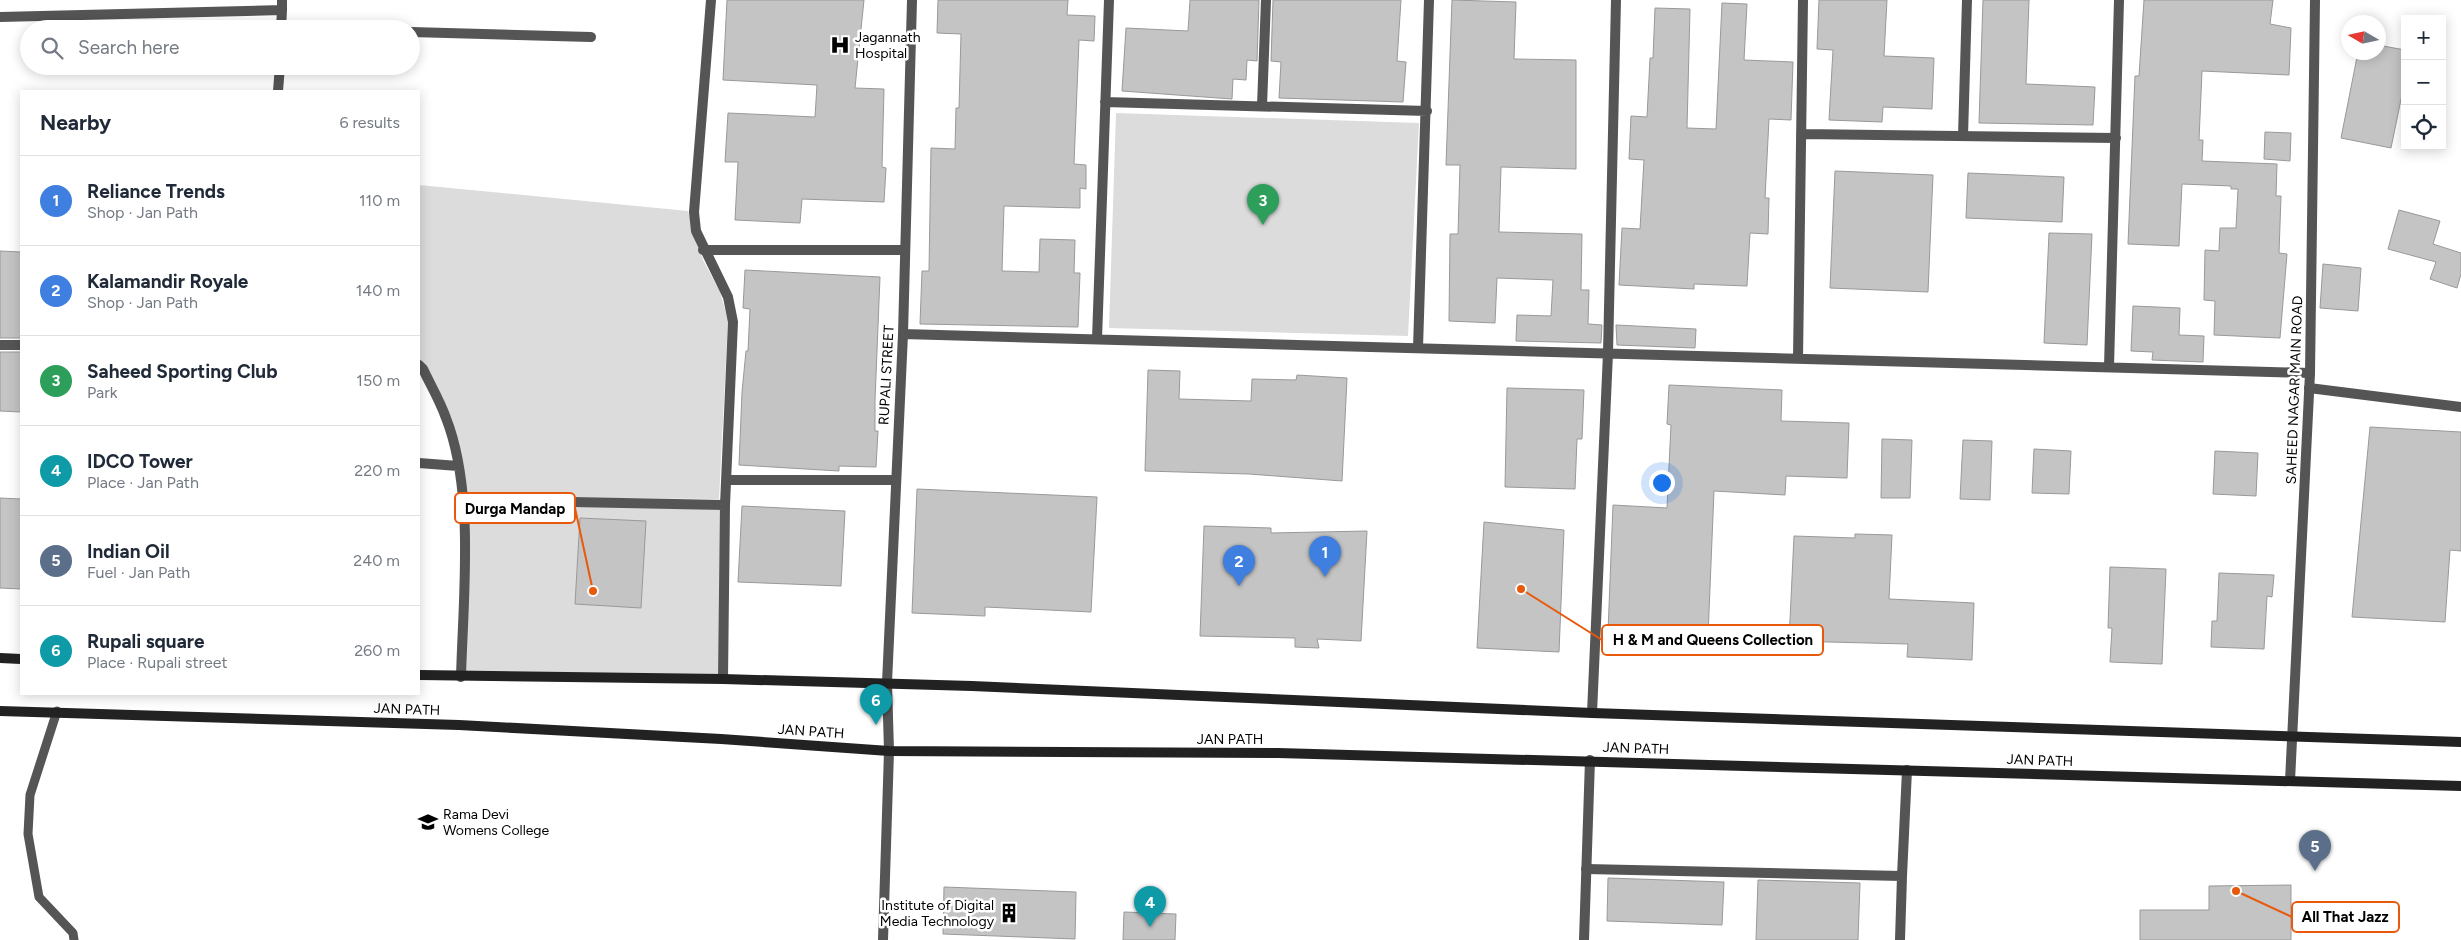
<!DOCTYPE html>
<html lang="en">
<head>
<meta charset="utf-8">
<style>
  :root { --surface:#fff; --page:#f6f6f7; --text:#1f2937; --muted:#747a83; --line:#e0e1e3; --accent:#2563eb }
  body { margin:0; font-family:Figtree,sans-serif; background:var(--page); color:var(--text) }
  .controls { position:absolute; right:15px; top:15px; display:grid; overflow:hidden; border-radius:0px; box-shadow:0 2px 12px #0003 }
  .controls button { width:45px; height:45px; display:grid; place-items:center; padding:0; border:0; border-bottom:1px solid var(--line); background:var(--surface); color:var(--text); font:25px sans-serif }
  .compass { position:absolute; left:2341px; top:15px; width:45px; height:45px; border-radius:50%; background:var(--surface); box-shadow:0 2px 12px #0003; rotate:279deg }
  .you { position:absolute; left:1661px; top:482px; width:18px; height:18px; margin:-12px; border:4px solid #fff; border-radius:50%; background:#1a73e8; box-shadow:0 0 0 8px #1a73e833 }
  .badge { display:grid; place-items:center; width:32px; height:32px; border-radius:50%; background:var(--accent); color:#fff; font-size:16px; font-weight:700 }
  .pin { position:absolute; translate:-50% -41px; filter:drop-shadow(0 1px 2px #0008) }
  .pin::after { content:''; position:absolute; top:26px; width:18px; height:15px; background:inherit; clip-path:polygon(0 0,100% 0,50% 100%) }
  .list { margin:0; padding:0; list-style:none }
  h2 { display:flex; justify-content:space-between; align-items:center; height:65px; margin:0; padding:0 20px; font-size:21px }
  h2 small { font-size:16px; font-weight:400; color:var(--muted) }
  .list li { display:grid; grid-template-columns:32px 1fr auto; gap:15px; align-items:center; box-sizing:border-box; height:90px; padding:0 20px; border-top:1px solid var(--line) }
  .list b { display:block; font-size:19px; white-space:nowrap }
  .list p { margin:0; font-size:16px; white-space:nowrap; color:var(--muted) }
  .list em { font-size:16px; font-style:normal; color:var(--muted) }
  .icon { flex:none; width:28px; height:28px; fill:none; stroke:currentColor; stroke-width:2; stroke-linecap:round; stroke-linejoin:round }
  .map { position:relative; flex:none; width:2461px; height:940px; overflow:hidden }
  .search { position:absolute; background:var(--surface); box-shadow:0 2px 12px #0003; left:20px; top:20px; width:400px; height:55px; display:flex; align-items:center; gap:12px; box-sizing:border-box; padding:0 18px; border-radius:28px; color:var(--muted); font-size:19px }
  .panel { position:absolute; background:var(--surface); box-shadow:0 2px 12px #0003; left:20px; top:90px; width:400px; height:605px; border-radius:0px }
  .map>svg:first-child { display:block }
</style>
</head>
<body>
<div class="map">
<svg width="2461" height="940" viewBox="0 0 2461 940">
  <rect width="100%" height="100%" fill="#fff"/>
  <path fill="#dcdcdc" d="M1116 113 1419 123 1408 336 1109 328Z
    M419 185 688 211 703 260 720 292 728 320 719 499 466 497 449 418 419 361Z
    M466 503 722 508 720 676 465 674Z"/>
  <path fill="#c4c4c4" stroke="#999" d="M727 0H864L855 88 884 89 882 167 886 168 884 202 802 199 800 223 735 220 738 162H725L728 113 815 117 817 85 723 80Z
    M938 0H1068L1067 15 1095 16 1094 41 1079 40 1074 164 1086 165V189L1080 188V208L1004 206 1002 271 1039 272 1040 239 1075 240 1074 273H1080L1078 327 920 324 922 271H929L931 148 955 149 956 108H959L961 34 937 33Z
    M1190 0H1259L1257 61 1247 60 1246 80 1233 79 1232 99 1122 91 1126 28 1188 31Z
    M1273 0H1401L1397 61 1406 62 1403 102 1279 98 1281 62 1271 61Z
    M1452 0 1516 2 1514 59 1576 60V169L1501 167 1499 232 1582 234 1581 290H1589L1588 324 1602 325 1601 343 1516 341 1517 315 1551 316 1553 280 1497 278 1495 323 1449 321 1450 234H1458L1460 165H1446Z
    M1819 0H1887L1884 56 1934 58 1932 109 1883 107 1882 122 1829 120 1833 50 1817 49Z
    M1983 0H2029L2026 84 2095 87 2093 125 1979 123Z
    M2144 0H2273L2270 24 2291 28 2289 75 2202 71 2199 140H2203L2202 161 2277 164 2276 196H2281L2279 253 2287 254 2280 338 2214 335 2215 301 2204 300 2205 250 2219 251 2220 228H2236L2238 189H2231V186L2182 184 2179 246 2128 244 2135 76H2139Z
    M1722 3 1747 4 1744 60 1793 62 1791 120 1769 119 1765 198H1769L1768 234 1750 233 1747 286 1694 284V289L1619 285 1622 228 1640 229 1644 160 1629 159 1631 116 1647 117 1650 58H1653L1655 8 1690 9 1687 128 1716 129Z
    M2378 45 2405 50V80L2391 148 2341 138 2358 52H2378Z
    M2265 132 2291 133 2290 161 2264 159Z
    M1835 171 1933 175 1928 292 1830 288Z
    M1968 173 2064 177 2062 222 1966 218Z
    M2399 210 2440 221 2433 244 2461 253V274L2457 288 2430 279 2436 262 2388 249Z
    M2049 233 2092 234 2087 345 2044 343Z
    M0 251 21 252V338H0Z
    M2323 264 2361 268 2358 311 2320 308Z
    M745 270 880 277 875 400V431H878L876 467 839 466V471L739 465 742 392 746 351H748L750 309 743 308Z
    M2133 306 2180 308 2179 335 2204 336 2203 362 2152 360 2153 352 2131 351Z
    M1616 325 1696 329 1695 348 1617 345Z
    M0 352H21V412L0 411Z
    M1148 370 1180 371 1179 399 1251 401 1252 379 1296 380 1297 375 1347 378 1342 481 1249 474 1145 471Z
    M1669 385 1782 390 1781 421 1849 423 1847 478 1786 476 1785 495 1714 491 1708 636 1608 632 1613 505 1667 508 1671 425 1667 424Z
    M1507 388 1584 390 1582 439H1577L1575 489 1505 487Z
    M2370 427 2461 432V551L2450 550 2445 622 2352 617Z
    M1882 439 1912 440 1910 498H1881Z
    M1963 440 1992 441 1990 500 1960 499Z
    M2034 449 2071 451 2069 494 2032 493Z
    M2215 451 2258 453 2256 496 2213 494Z
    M917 489 1097 497 1091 612 985 607V616L912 613Z
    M0 498 21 499V589L0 588Z
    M742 506 845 511 841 586 738 582Z
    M580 518 646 521 641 608 575 604Z
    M1484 522 1564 530 1559 652 1477 648Z
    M1204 526 1271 528V533L1367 531 1361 641 1317 639 1319 648 1295 647V638L1200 636Z
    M1855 534 1892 535 1889 599 1974 603 1972 660 1907 657 1908 644 1789 641 1794 536 1855 538Z
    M2110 567 2166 569 2162 664 2110 662 2112 628H2108Z
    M2219 573 2274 575 2272 597 2267 596 2264 649 2211 647 2212 621H2217Z
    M1608 878 1724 882 1722 925 1607 921Z
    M1758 880 1860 883 1858 940H1756Z
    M2291 885V940H2140V910H2209V886Z
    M944 887 1076 892 1075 939 943 934Z
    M1124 912 1176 914 1175 940H1123Z"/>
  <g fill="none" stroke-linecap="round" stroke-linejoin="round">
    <path stroke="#555" stroke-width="9" d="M57 711 30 795 28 834 39 897 73 933 74 940"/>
    <path stroke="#555" stroke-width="10" d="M711 0 694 212 696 231 728 297 733 322 725 505 723 679
      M0 17 282 10V0
      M281 29 282 10
      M411 32 591 37
      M278 91 280 66
      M1105 102 1427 111
      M1262 106 1266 0
      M1801 134 2116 138
      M1963 136 1967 0
      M703 250H904
      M903 334 2310 373
      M1097 339 1109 0
      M0 345H21
      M1418 348 1429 0
      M1798 359 1803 0
      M419 365 423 369C431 386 440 401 446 418 475 492 463 598 461 677
      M2109 367 2119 0
      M2309 388 2461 407
      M419 463 458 466
      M726 480H895
      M463 500 725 505
      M1592 713 1608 353 1616 0
      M1586 869 1902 876 1900 940
      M1902 876 1907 770
      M883 940 889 751 887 683 903 334 912 0"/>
    <path stroke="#555" stroke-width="10" d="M2290 781 2310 373 2315 0
      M1584 940 1590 760"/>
    <path stroke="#222" stroke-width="10" d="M0 658 21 659
      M419 675 723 679 972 686 1592 713 2461 742
      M0 711 459 725 721 739 889 751 1278 753 2461 786"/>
  </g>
  <defs>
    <symbol id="hospital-bare" viewBox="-9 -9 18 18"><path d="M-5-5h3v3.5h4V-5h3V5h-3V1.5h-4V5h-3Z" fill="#000" stroke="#fff" stroke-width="2.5" paint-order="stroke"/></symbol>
    <symbol id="university-bare" viewBox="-9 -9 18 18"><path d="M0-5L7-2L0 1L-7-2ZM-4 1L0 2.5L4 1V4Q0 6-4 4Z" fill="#000" stroke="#fff" stroke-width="2.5" paint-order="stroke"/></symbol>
    <symbol id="building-bare" viewBox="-9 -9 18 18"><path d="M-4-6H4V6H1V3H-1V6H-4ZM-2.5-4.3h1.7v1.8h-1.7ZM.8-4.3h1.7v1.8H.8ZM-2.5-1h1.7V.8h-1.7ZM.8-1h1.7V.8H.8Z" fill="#000" stroke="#fff" stroke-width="2.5" paint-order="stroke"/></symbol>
  </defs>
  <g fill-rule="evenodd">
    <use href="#hospital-bare" x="826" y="31" width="28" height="28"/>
    <use href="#university-bare" x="414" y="808" width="28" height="28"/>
    <use href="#building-bare" x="995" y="899" width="28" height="28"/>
  </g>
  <g text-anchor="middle" stroke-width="5" stroke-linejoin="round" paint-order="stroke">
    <g font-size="14" fill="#000" stroke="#fff" text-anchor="start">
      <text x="855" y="42">Jagannath<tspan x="855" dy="16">Hospital</tspan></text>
      <text x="443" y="819">Rama Devi<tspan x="443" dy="16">Womens College</tspan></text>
      <text x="994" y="910" text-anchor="end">Institute of Digital<tspan x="994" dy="16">Media Technology</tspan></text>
    </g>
    <g font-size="14" fill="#000" stroke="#fff">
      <text transform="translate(886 375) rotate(-87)" y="5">RUPALI STREET</text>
      <text transform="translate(2294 390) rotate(-88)" y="5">SAHEED NAGAR MAIN ROAD</text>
      <text transform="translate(407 709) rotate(2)" y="5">JAN PATH</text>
      <text transform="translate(811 731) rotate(4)" y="5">JAN PATH</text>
      <text x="1230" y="744">JAN PATH</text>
      <text transform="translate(1636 748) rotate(2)" y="5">JAN PATH</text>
      <text transform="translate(2040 760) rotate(2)" y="5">JAN PATH</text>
    </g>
  </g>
  <path fill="none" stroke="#e8590c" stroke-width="2" d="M593 591L575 508M1521 589L1602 640M2236 891L2292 917"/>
  <g fill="#e8590c" stroke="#fff" stroke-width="2">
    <circle cx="593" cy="591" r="5"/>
    <circle cx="1521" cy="589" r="5"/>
    <circle cx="2236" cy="891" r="5"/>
  </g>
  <g fill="#fff" stroke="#e8590c" stroke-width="2">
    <rect x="455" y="493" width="120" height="30" rx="5"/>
    <rect x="1602" y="625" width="221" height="30" rx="5"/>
    <rect x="2292" y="902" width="107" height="30" rx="5"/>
  </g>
  <g font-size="15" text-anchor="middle" font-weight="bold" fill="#000">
    <text x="515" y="514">Durga Mandap</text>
    <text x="1713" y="645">H &amp; M and Queens Collection</text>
    <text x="2345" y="922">All That Jazz</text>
  </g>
</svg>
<div class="controls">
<button>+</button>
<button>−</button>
<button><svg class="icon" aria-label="locate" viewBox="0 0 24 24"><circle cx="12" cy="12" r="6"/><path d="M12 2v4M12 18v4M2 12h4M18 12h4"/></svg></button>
</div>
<svg class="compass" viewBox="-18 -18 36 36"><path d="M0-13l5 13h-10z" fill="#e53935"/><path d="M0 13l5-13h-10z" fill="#747a83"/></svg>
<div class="you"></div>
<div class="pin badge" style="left:1325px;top:577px;background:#3f7fe0">1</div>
<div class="pin badge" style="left:1239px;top:586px;background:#3f7fe0">2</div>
<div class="pin badge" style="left:1263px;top:225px;background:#2e9e5b">3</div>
<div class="pin badge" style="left:1150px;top:927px;background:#0f9aa8">4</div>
<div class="pin badge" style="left:2315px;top:871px;background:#5c6f8a">5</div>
<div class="pin badge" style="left:876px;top:725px;background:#0f9aa8">6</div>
<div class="search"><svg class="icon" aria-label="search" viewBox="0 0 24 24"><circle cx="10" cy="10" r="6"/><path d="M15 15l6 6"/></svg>Search here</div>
<section class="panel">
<h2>Nearby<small>6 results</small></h2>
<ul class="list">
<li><span class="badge" style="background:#3f7fe0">1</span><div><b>Reliance Trends</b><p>Shop · Jan Path</p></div><em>110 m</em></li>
<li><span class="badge" style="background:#3f7fe0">2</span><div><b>Kalamandir Royale</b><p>Shop · Jan Path</p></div><em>140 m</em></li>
<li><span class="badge" style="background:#2e9e5b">3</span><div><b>Saheed Sporting Club</b><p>Park</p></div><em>150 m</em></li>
<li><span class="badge" style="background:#0f9aa8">4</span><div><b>IDCO Tower</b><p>Place · Jan Path</p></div><em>220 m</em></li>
<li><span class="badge" style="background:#5c6f8a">5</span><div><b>Indian Oil</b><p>Fuel · Jan Path</p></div><em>240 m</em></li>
<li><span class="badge" style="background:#0f9aa8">6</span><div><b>Rupali square</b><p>Place · Rupali street</p></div><em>260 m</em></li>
</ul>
</section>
</div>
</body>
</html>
